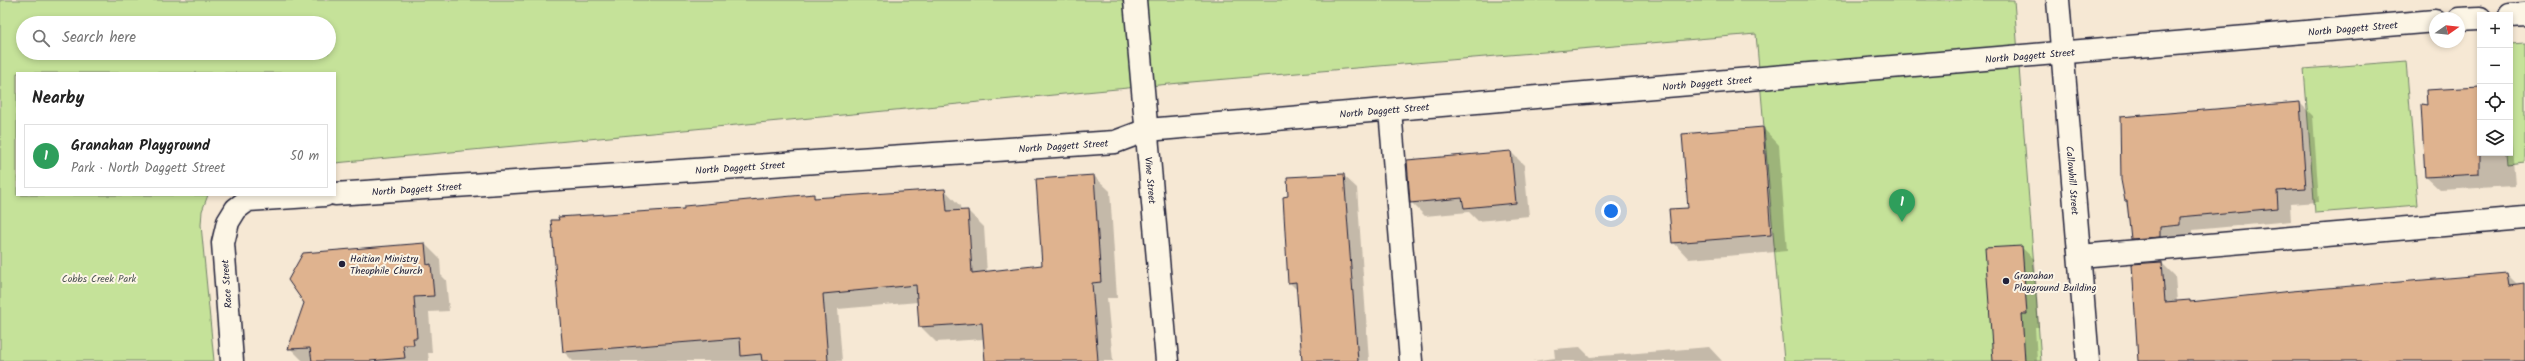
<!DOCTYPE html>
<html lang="en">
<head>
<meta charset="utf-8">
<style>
  :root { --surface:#fff; --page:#f6f6f6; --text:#222; --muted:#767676; --line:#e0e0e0; --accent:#7c3aed }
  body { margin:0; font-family:Kalam,sans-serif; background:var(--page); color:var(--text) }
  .controls { position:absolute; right:12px; top:12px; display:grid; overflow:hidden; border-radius:0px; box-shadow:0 2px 6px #0003 }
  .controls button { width:36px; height:36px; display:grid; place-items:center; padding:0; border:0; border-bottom:1px solid var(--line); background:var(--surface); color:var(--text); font:20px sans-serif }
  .compass { position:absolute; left:2429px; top:12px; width:36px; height:36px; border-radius:50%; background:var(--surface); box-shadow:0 2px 6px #0003; rotate:76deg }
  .you { position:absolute; left:1611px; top:211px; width:14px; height:14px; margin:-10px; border:3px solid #fff; border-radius:50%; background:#1a73e8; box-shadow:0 0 0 6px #1a73e833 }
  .badge { display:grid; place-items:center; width:26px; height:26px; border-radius:50%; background:var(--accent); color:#fff; font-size:13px; font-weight:700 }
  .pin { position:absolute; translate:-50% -33px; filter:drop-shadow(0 1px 2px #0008) }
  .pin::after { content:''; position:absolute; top:21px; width:14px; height:12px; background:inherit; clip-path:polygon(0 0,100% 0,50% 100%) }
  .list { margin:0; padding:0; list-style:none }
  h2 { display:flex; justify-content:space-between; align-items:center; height:52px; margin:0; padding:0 16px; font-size:17px }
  h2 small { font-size:13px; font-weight:400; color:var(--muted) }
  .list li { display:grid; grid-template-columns:26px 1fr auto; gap:12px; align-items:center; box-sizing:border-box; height:64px; margin:0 8px 8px; padding:0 8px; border:1px solid var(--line); border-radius:0px }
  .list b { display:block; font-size:15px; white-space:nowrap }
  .list p { margin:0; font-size:13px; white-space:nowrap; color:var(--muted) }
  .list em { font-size:13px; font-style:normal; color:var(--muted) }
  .icon { flex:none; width:22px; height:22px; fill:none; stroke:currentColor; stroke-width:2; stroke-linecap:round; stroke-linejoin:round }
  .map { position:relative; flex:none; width:2525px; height:361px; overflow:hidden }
  .search { position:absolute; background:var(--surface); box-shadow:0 2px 6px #0003; left:16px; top:16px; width:320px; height:44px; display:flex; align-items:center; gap:10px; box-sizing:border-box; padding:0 14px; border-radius:22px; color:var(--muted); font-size:15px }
  .panel { position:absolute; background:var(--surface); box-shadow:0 2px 6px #0003; left:16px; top:72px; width:320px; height:124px; border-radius:0px }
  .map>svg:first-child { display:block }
</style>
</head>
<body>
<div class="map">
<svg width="2525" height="361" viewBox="0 0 2525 361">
  <rect width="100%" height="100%" fill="#f6e8d4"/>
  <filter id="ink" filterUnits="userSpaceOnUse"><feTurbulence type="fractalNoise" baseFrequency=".025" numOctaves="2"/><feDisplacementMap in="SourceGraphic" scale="8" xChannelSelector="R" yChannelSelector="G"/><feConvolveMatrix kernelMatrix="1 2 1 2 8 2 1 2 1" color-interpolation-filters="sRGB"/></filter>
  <g filter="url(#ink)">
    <path fill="#c5e299" stroke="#74826a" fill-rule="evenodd" d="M0 0H2014L2041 361H1784L1756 34 1191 82 335 163V73H17V195H208L202 211 201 225 214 361H0ZM23 23H329V53H23Z
      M2525 43V162L2507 164 2506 153H2510V44Z
      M2406 61 2418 205 2315 213 2304 69Z"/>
    <path fill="#0003" d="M2480 88V153H2510V117L2515 186 2440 190 2426 177 2428 106Z
      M2300 103 2313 116 2319 202 2290 204 2291 221 2193 230V238L2145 252 2132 239 2122 179Z
      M1763 128 1779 145 1787 251 1689 259 1673 242Z
      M1511 152 1524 165 1529 216 1478 221 1469 212 1425 216 1411 202Z
      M1343 175 1357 188 1369 361H1303L1298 291 1289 282V197Z
      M1094 176 1110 191 1117 298H1107L1113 361H986L984 339 936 342 920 326 918 302 838 309 842 361H573L564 352 552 221 814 196 817 199 945 190 960 206 961 212 968 211 984 227 987 273 1043 266Z
      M425 244 440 259 441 275 446 280 449 311 429 312 432 353H428L429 361H303L291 349 305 303Z
      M2021 247 2035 260 2039 327H2035L2037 361H1994Z
      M2162 263 2175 276 2177 302 2189 301 2192 303 2507 274 2519 286 2525 285V361H2140Z
      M1580 347 1590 357 1709 347 1722 361H1532L1555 358 1554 349Z"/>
    <path fill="#dfb38f" stroke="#22223b" d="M2480 87V174L2425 177 2421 104 2427 105 2426 90Z
      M2300 102 2306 189 2277 191 2278 208 2180 217V225L2160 227V237L2131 239 2127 201H2125L2121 180 2120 117Z
      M1763 127 1771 235 1672 243 1669 209 1688 208 1682 134Z
      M1511 151 1516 203 1464 208 1462 198 1410 203 1407 160Z
      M1344 174 1358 361H1302L1296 282 1288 283 1283 197 1288 196 1287 177Z
      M1094 175 1101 282 1092 283 1098 361H985L982 323 919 327 916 285 823 294 828 361H762L761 354 741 356 740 338 563 352 551 220H559L558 217 684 209V206L814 194V198L945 189 947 211 968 210 972 273 1042 265 1036 179Z
      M425 243 427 265 431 264 434 296 414 297 417 338H413L414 345H403L405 358 370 361H312L310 348 288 349 304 303 288 280 303 253Z
      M2022 246 2027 314H2022L2025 361H1993L1985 248Z
      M2162 262 2165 302 2190 300V302L2292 291 2507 273 2509 285 2525 283V361H2138L2132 264Z"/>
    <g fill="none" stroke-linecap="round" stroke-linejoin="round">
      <defs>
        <g id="minor">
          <path id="s1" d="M1135 0 1167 361"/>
          <path id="s2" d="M2058 0 2088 361"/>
          <path d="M2510 15 2525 14"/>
          <path d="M2459 19 2480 18"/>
          <path d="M1390 110 1411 361"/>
          <path id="s3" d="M335 194 1115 142 1147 130 2435 21"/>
          <path d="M2080 256 2525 218"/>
          <path d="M232 361 223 243 228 222 236 209 248 200 325 195"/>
        </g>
      </defs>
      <use href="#minor" stroke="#22223b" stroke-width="25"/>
      <use href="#minor" stroke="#fcf5e5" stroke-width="22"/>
    </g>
  </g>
  <g fill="#22223b" stroke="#fcf5e5" stroke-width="1.5">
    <circle cx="342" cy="264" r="4"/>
    <circle cx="2006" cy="281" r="4"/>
  </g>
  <g text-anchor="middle" stroke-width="4" stroke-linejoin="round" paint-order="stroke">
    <g font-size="10" fill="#22223b" stroke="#fcf5e5">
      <text dy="4" stroke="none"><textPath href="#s3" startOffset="2026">North Daggett Street</textPath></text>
      <text dy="4" stroke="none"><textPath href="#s3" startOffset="1702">North Daggett Street</textPath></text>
      <text dy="4" stroke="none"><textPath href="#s3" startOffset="1378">North Daggett Street</textPath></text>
      <text dy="4" stroke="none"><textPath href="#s3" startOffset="1054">North Daggett Street</textPath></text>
      <text dy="4" stroke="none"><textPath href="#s3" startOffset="730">North Daggett Street</textPath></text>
      <text dy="4" stroke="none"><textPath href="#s3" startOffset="406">North Daggett Street</textPath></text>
      <text dy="4" stroke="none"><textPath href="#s1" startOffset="181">Vine Street</textPath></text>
      <text dy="4" stroke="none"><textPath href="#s2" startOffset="181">Callowhill Street</textPath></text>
      <text dy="4" stroke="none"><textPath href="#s3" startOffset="82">North Daggett Street</textPath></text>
      <text transform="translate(226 284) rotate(-94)" y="4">Race Street</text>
    </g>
    <g font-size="10" fill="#22223b" stroke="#fcf5e5" text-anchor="start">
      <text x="350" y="262">Haitian Ministry<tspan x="350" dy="12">Theophile Church</tspan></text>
      <text x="2014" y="279">Granahan<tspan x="2014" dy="12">Playground Building</tspan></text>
    </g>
    <g font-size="10" fill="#4b5252" stroke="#fcf5e5">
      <text x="99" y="282">Cobbs Creek Park</text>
    </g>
  </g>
</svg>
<div class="controls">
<button>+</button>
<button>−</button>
<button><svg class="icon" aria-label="locate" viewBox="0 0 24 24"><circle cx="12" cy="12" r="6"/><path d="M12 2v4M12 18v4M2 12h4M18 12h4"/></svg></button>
<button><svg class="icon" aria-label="layers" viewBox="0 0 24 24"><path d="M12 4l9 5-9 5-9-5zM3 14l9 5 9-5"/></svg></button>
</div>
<svg class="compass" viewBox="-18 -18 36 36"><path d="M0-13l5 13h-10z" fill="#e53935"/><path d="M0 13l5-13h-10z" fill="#767676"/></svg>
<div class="you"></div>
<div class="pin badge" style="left:1902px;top:222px;background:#2e9e5b">1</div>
<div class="search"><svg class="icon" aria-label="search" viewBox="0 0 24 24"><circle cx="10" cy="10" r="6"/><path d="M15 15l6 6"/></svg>Search here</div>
<section class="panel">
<h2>Nearby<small></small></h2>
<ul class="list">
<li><span class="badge" style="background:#2e9e5b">1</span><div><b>Granahan Playground</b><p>Park · North Daggett Street</p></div><em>50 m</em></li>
</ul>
</section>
</div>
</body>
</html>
